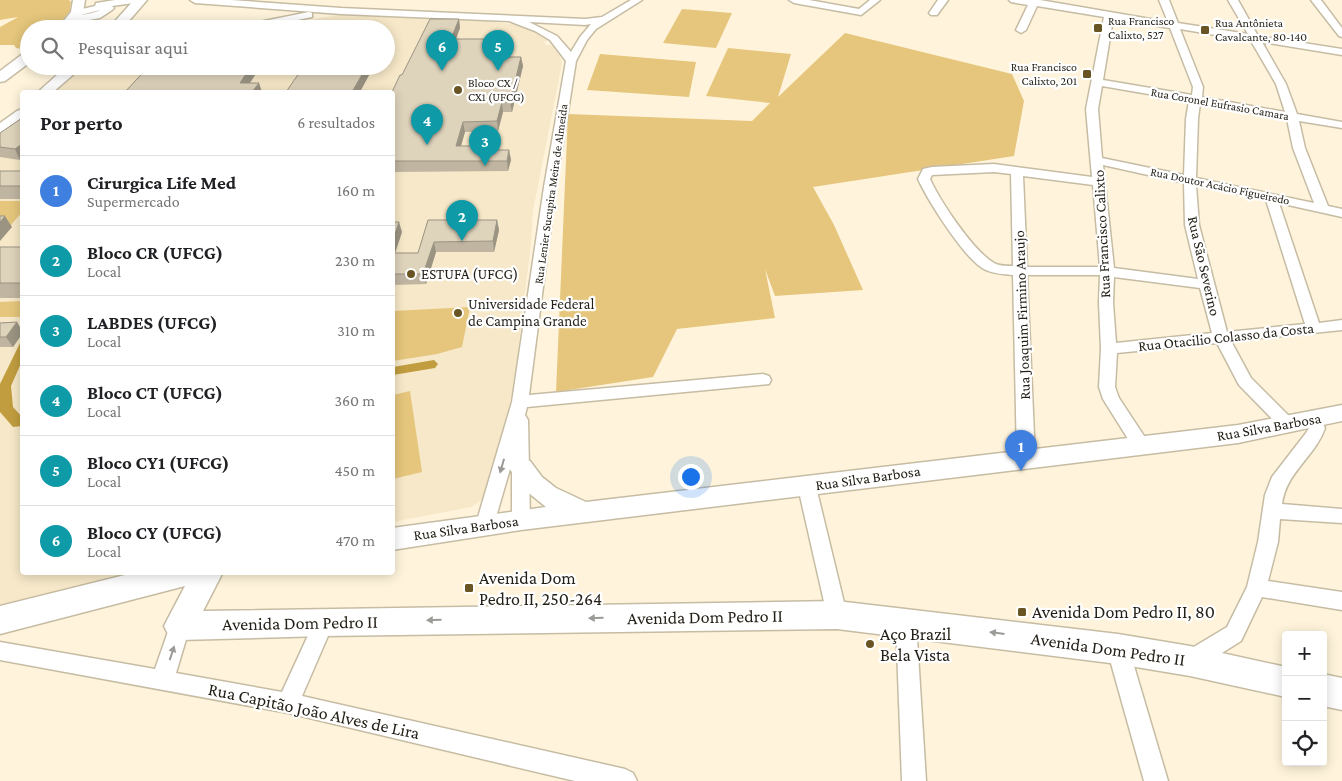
<!DOCTYPE html>
<html lang="pt">
<head>
<meta charset="utf-8">
<style>
  :root { --surface:#fff; --page:#f2f2f2; --text:#202124; --muted:#757577; --line:#e0e0e0; --accent:#b45309 }
  body { margin:0; font-family:"Crimson Pro",serif; background:var(--page); color:var(--text) }
  .controls { position:absolute; right:15px; bottom:15px; display:grid; overflow:hidden; border-radius:5px; box-shadow:0 2px 12px #0003 }
  .controls button { width:45px; height:45px; display:grid; place-items:center; padding:0; border:0; border-bottom:1px solid var(--line); background:var(--surface); color:var(--text); font:25px sans-serif }
  .you { position:absolute; left:690px; top:476px; width:18px; height:18px; margin:-12px; border:4px solid #fff; border-radius:50%; background:#1a73e8; box-shadow:0 0 0 8px #1a73e833 }
  .badge { display:grid; place-items:center; width:32px; height:32px; border-radius:50%; background:var(--accent); color:#fff; font-size:16px; font-weight:700 }
  .pin { position:absolute; translate:-50% -41px; filter:drop-shadow(0 1px 2px #0008) }
  .pin::after { content:''; position:absolute; top:26px; width:18px; height:15px; background:inherit; clip-path:polygon(0 0,100% 0,50% 100%) }
  .list { margin:0; padding:0; list-style:none }
  h2 { display:flex; justify-content:space-between; align-items:center; height:65px; margin:0; padding:0 20px; font-size:21px }
  h2 small { font-size:16px; font-weight:400; color:var(--muted) }
  .list li { display:grid; grid-template-columns:32px 1fr auto; gap:15px; align-items:center; box-sizing:border-box; height:70px; padding:0 20px; border-top:1px solid var(--line) }
  .list b { display:block; font-size:19px; white-space:nowrap }
  .list p { margin:0; font-size:16px; white-space:nowrap; color:var(--muted) }
  .list em { font-size:16px; font-style:normal; color:var(--muted) }
  .icon { flex:none; width:28px; height:28px; fill:none; stroke:currentColor; stroke-width:2; stroke-linecap:round; stroke-linejoin:round }
  .map { position:relative; flex:none; width:1342px; height:781px; overflow:hidden }
  .search { position:absolute; background:var(--surface); box-shadow:0 2px 12px #0003; left:20px; top:20px; width:375px; height:55px; display:flex; align-items:center; gap:12px; box-sizing:border-box; padding:0 18px; border-radius:28px; color:var(--muted); font-size:19px }
  .panel { position:absolute; background:var(--surface); box-shadow:0 2px 12px #0003; left:20px; top:90px; width:375px; height:485px; border-radius:5px }
  .map>svg:first-child { display:block }
</style>
</head>
<body>
<div class="map">
<svg width="1342" height="781" viewBox="0 0 1342 781">
  <rect width="100%" height="100%" fill="#fff4db"/>
  <path fill="#f6e8c8" d="M338 15 476 20 519 25 538 32 549 40 544 42 546 45 556 46 562 63 533 211 531 244 514 383 492 486 485 498 471 507 393 522 392 92H54L74 76 95 66H386V29H259Z
    M22 120V572L147 573 0 608V136Z"/>
  <path fill="#e5c67c" d="M0 0H69L71 2 70 11 55 29H29V50L16 48 14 45H0V27L18 17 0 20Z
    M682 9 732 13 716 48 663 43Z
    M845 33 1012 74 1024 101 1014 156 813 187 834 225 863 290 775 296 765 269 775 318 677 329 653 377 556 392 568 114 752 121 770 103 706 96 728 48 791 54 778 97Z
    M600 54 696 62 689 97 587 90Z
    M0 201H22V212L11 225H0Z
    M22 301V317H0V302Z
    M470 307 462 347 437 354 393 361V311Z
    M410 391 422 472 393 479V395Z"/>
  <path fill="#c19d3f" d="M22 339V361L11 386 13 407 22 417V426L13 427 0 412V384Z
    M434 360 438 364 435 368 393 375V367Z"/>
  <g fill="none" stroke-linecap="round" stroke-linejoin="round">
    <defs>
      <path id="street" d="M115 0H139L134 3 112 6 114 8 112 10 100 18 72 23 67 20C76 13 90 16 100 10L77 16 72 13 74 11 95 6 96 3Z
        M190 0H231L341 8 585 19 602 17 631 0H642L596 29 587 40 576 61 556 187 529 395 763 374 769 376 771 380 769 384 527 407 525 415 528 420 530 520 528 525 521 527 514 525 512 520V462L494 524 492 529 485 531 478 529 476 524 512 402 544 187 566 61 550 40 535 31 509 21 341 14 195 3ZM529 22 585 25 591 24 580 37 571 52 557 36Z
        M789 0H809L859 9 870 0H880L861 15 794 3Z
        M938 0H948L937 15H931L929 13Z
        M1009 0H1040L1168 22 1159 0H1169L1178 23 1248 34 1228 0H1238L1258 36 1342 49V55L1262 42 1286 84 1297 114 1342 122V128L1299 121 1305 148 1328 206 1342 209V217L1279 203 1319 323 1342 320V330L1231 341 1251 378 1294 421 1296 425 1294 429 1288 431 1282 429 1239 385 1217 343 1117 353 1115 387 1119 398 1150 445 1147 450 1141 451 1135 450 1103 399 1099 387 1101 349 1099 303 1100 275H1027L1035 458 1032 463 1026 465 1020 463 1017 458 1013 275C1004 274 994 274 986 270 966 262 927 199 918 179L923 169 932 167 994 164 1092 177 1086 109 1104 17 1037 6 1026 30 1021 33 1016 30 1028 5 1011 2ZM1113 19 1170 28 1193 87 1192 95 1103 80ZM1180 29 1251 41 1276 84 1285 112 1202 97 1203 87ZM1102 86 1189 101 1186 119 1184 175 1102 158 1098 109ZM1200 103 1287 119 1293 148 1314 203 1196 178 1198 119ZM1103 165 1184 183 1185 225 1198 279 1114 268ZM994 172 1011 174 1013 266C1007 266 999 266 994 263 973 251 940 201 930 179L932 175ZM1023 176 1093 185 1100 267H1027ZM1196 185 1266 200 1305 324 1227 332 1199 225ZM1114 277 1200 288 1212 333 1116 343 1113 303Z
        M1311 0H1321L1342 28V37L1339 36Z
        M309 12 312 13V17L255 29H234L239 26Z
        M1313 414 1319 416 1325 428C1315 457 1286 472 1282 504L1342 509V523L1280 519 1278 542 1268 581 1342 592V610L1262 597 1241 641 1198 668 1190 671 1182 668 1179 661 1182 654 1227 627 1247 587 1258 542 1265 495 1272 477 1306 433 1309 428 1305 420 1307 416Z
        M807 480 813 482 816 487 847 615 844 621 837 624 830 621 827 615 798 487 801 482Z
        M324 613 331 616 334 622 302 696 625 769 633 773 637 781H575L288 713 0 660V642L155 669 170 626 173 620 180 617 187 620 190 626 176 673 282 692 317 616Z
        M906 613 913 616 916 622 926 781H902L896 622 899 616Z
        M1118 640 1125 642 1129 649 1168 781H1144L1107 649 1111 642Z"/>
      <path id="secondary" d="M73 0H85L83 13 70 29H57L71 12Z
        M134 0H147L122 29H108Z
        M29 52V63L5 81 0 82V71L24 53Z
        M67 66H83L53 92H38Z
        M22 109V121L6 134 0 136V123L17 111Z
        M1342 405V421L1238 443 521 530 392 550V528L546 507 525 490 509 468 512 461 521 459 530 461 542 477 556 488 586 502 1238 425Z"/>
      <path id="primary" d="M137 572H223L203 611 837 601 1118 634 1190 646 1286 667V697L1190 676 1118 664 837 629 324 636 180 640 169 636 164 626 185 586 0 634V606Z
        M1323 674 1342 678V710L1323 706Z"/>
    </defs>
    <use href="#street" stroke="#c6bca4" stroke-width="3"/>
    <use href="#secondary" stroke="#c6bca4" stroke-width="3"/>
    <use href="#primary" stroke="#c6bca4" stroke-width="3"/>
    <use href="#street" fill="#fff" fill-rule="evenodd"/>
    <use href="#secondary" fill="#fff" fill-rule="evenodd"/>
    <use href="#primary" fill="#fff" fill-rule="evenodd"/>
  </g>
  <path fill="#bfb5a1" d="M459 19 460 28 456 39H499L500 48 498 57H521L523 66 512 112H503L498 131 465 132 461 146 476 150H509L511 160 508 171 392 172V92Z
    M22 118 20 160 0 157V133Z
    M0 171H22V199H0Z
    M428 220H497L499 230 494 252H436L426 284 392 285V222L402 232 395 253H418Z
    M0 247H22V298H0Z
    M17 322 22 331V334L13 347H0V323Z"/>
  <path fill="#9b9483" d="M459 19 460 28 452 49 451 39Z
    M499 39 500 48 495 67 494 57Z
    M521 57 523 66 512 112 510 102Z
    M251 66H261L244 92 240 83Z
    M367 66H374L360 92H352Z
    M259 83 262 92H252Z
    M502 102 503 112 498 131 497 121Z
    M463 122 465 132 458 156 456 146Z
    M22 144V158L20 160 15 149Z
    M509 150 511 160 508 171 507 161Z
    M5 216 12 227 0 241V222Z
    M497 220 499 230 494 252 493 241Z
    M399 222 402 232 392 262V243Z
    M434 242 436 252 426 284 423 274Z
    M17 322 22 331V334L13 347 6 337Z"/>
  <path fill="#ded3bb" stroke="#9b9483" d="M430 19H459L451 39H499L494 57H521L510 102H502L497 121 463 122 456 146H476L474 150H509L507 161H392V92L400 75H402Z
    M149 66H251L240 83H259L252 92H125Z
    M304 66H367L352 92H286Z
    M22 118V144L15 149 0 147V133Z
    M0 171H22V186H0Z
    M0 216H5L0 222Z
    M428 220H497L493 241 434 242 423 274H392V253H418Z
    M392 222H399L392 243Z
    M0 247H22V283H0Z
    M17 322 6 337H0V323Z"/>
  <defs><path id="oneway-solid" d="M-6-.8H1V-3.2L6.5 0L1 3.2V.8H-6Z" transform="scale(1.25)"/></defs>
  <g fill="#9c9a96">
    <use href="#oneway-solid" transform="translate(502 466) rotate(106)"/>
    <use href="#oneway-solid" transform="translate(596 618) rotate(179)"/>
    <use href="#oneway-solid" transform="translate(434 620) rotate(179)"/>
    <use href="#oneway-solid" transform="translate(997 633) rotate(-173)"/>
    <use href="#oneway-solid" transform="translate(172 653) rotate(-72)"/>
  </g>
  <g fill="#695524" stroke="#fff" stroke-width="2">
    <rect x="1093" y="23" width="10" height="10" rx="2.5"/>
    <rect x="1200" y="25" width="10" height="10" rx="2.5"/>
    <rect x="1082" y="69" width="10" height="10" rx="2.5"/>
    <circle cx="458" cy="90" r="5"/>
    <circle cx="411" cy="274" r="5"/>
    <circle cx="458" cy="313" r="5"/>
    <rect x="464" y="583" width="10" height="10" rx="2.5"/>
    <rect x="1017" y="607" width="10" height="10" rx="2.5"/>
    <circle cx="870" cy="644" r="5"/>
  </g>
  <g text-anchor="middle" stroke-width="4.5" stroke-linejoin="round" paint-order="stroke">
    <g font-size="12" fill="#231f16" stroke="#fff" text-anchor="start">
      <text x="1108" y="25">Rua Francisco<tspan x="1108" dy="14">Calixto, 527</tspan></text>
      <text x="1215" y="27">Rua Antônieta<tspan x="1215" dy="14">Cavalcante, 80-140</tspan></text>
      <text x="1077" y="71" text-anchor="end">Rua Francisco<tspan x="1077" dy="14">Calixto, 201</tspan></text>
      <text x="468" y="87">Bloco CX /<tspan x="468" dy="14">CX1 (UFCG)</tspan></text>
    </g>
    <g font-size="12" fill="#231f16" stroke="#fff">
      <text transform="translate(1220 104) rotate(10)" y="4">Rua Coronel Eufrasio Camara</text>
      <text transform="translate(1220 186) rotate(12)" y="4">Rua Doutor Acácio Figueiredo</text>
      <text transform="translate(551 194) rotate(-82)" y="4">Rua Lenier Sucupira Meira de Almeida</text>
    </g>
    <g font-size="15" fill="#231f16" stroke="#fff">
      <text transform="translate(1102 234) rotate(-93)" y="5">Rua Francisco Calixto</text>
      <text transform="translate(1204 266) rotate(77)" y="5">Rua São Severino</text>
      <text transform="translate(1022 315) rotate(-92)" y="5">Rua Joaquim Firmino Araujo</text>
      <text transform="translate(1226 337) rotate(-6)" y="5">Rua Otacilio Colasso da Costa</text>
      <text transform="translate(1269 427) rotate(-10)" y="5">Rua Silva Barbosa</text>
      <text transform="translate(868 478) rotate(-8)" y="5">Rua Silva Barbosa</text>
      <text transform="translate(466 528) rotate(-8)" y="5">Rua Silva Barbosa</text>
    </g>
    <g font-size="15" fill="#231f16" stroke="#fff" text-anchor="start">
      <text x="421" y="279">ESTUFA (UFCG)</text>
      <text x="468" y="309">Universidade Federal<tspan x="468" dy="17">de Campina Grande</tspan></text>
    </g>
    <g font-size="18" fill="#231f16" stroke="#fff" text-anchor="start">
      <text x="479" y="584">Avenida Dom<tspan x="479" dy="21">Pedro II, 250-264</tspan></text>
      <text x="1032" y="618">Avenida Dom Pedro II, 80</text>
      <text x="880" y="640">Aço Brazil<tspan x="880" dy="21">Bela Vista</tspan></text>
    </g>
    <g font-size="18" fill="#231f16" stroke="#fff">
      <text transform="translate(705 617) rotate(-1)" y="6">Avenida Dom Pedro II</text>
      <text transform="translate(300 623) rotate(-1)" y="6">Avenida Dom Pedro II</text>
      <text transform="translate(1108 649) rotate(8)" y="6">Avenida Dom Pedro II</text>
      <text transform="translate(314 711) rotate(12)" y="6">Rua Capitão João Alves de Lira</text>
    </g>
  </g>
</svg>
<div class="controls">
<button>+</button>
<button>−</button>
<button><svg class="icon" aria-label="locate" viewBox="0 0 24 24"><circle cx="12" cy="12" r="6"/><path d="M12 2v4M12 18v4M2 12h4M18 12h4"/></svg></button>
</div>
<div class="you"></div>
<div class="pin badge" style="left:1021px;top:471px;background:#3f7fe0">1</div>
<div class="pin badge" style="left:462px;top:241px;background:#0f9aa8">2</div>
<div class="pin badge" style="left:485px;top:166px;background:#0f9aa8">3</div>
<div class="pin badge" style="left:427px;top:145px;background:#0f9aa8">4</div>
<div class="pin badge" style="left:498px;top:71px;background:#0f9aa8">5</div>
<div class="pin badge" style="left:442px;top:71px;background:#0f9aa8">6</div>
<div class="search"><svg class="icon" aria-label="search" viewBox="0 0 24 24"><circle cx="10" cy="10" r="6"/><path d="M15 15l6 6"/></svg>Pesquisar aqui</div>
<section class="panel">
<h2>Por perto<small>6 resultados</small></h2>
<ul class="list">
<li><span class="badge" style="background:#3f7fe0">1</span><div><b>Cirurgica Life Med</b><p>Supermercado</p></div><em>160 m</em></li>
<li><span class="badge" style="background:#0f9aa8">2</span><div><b>Bloco CR (UFCG)</b><p>Local</p></div><em>230 m</em></li>
<li><span class="badge" style="background:#0f9aa8">3</span><div><b>LABDES (UFCG)</b><p>Local</p></div><em>310 m</em></li>
<li><span class="badge" style="background:#0f9aa8">4</span><div><b>Bloco CT (UFCG)</b><p>Local</p></div><em>360 m</em></li>
<li><span class="badge" style="background:#0f9aa8">5</span><div><b>Bloco CY1 (UFCG)</b><p>Local</p></div><em>450 m</em></li>
<li><span class="badge" style="background:#0f9aa8">6</span><div><b>Bloco CY (UFCG)</b><p>Local</p></div><em>470 m</em></li>
</ul>
</section>
</div>
</body>
</html>
